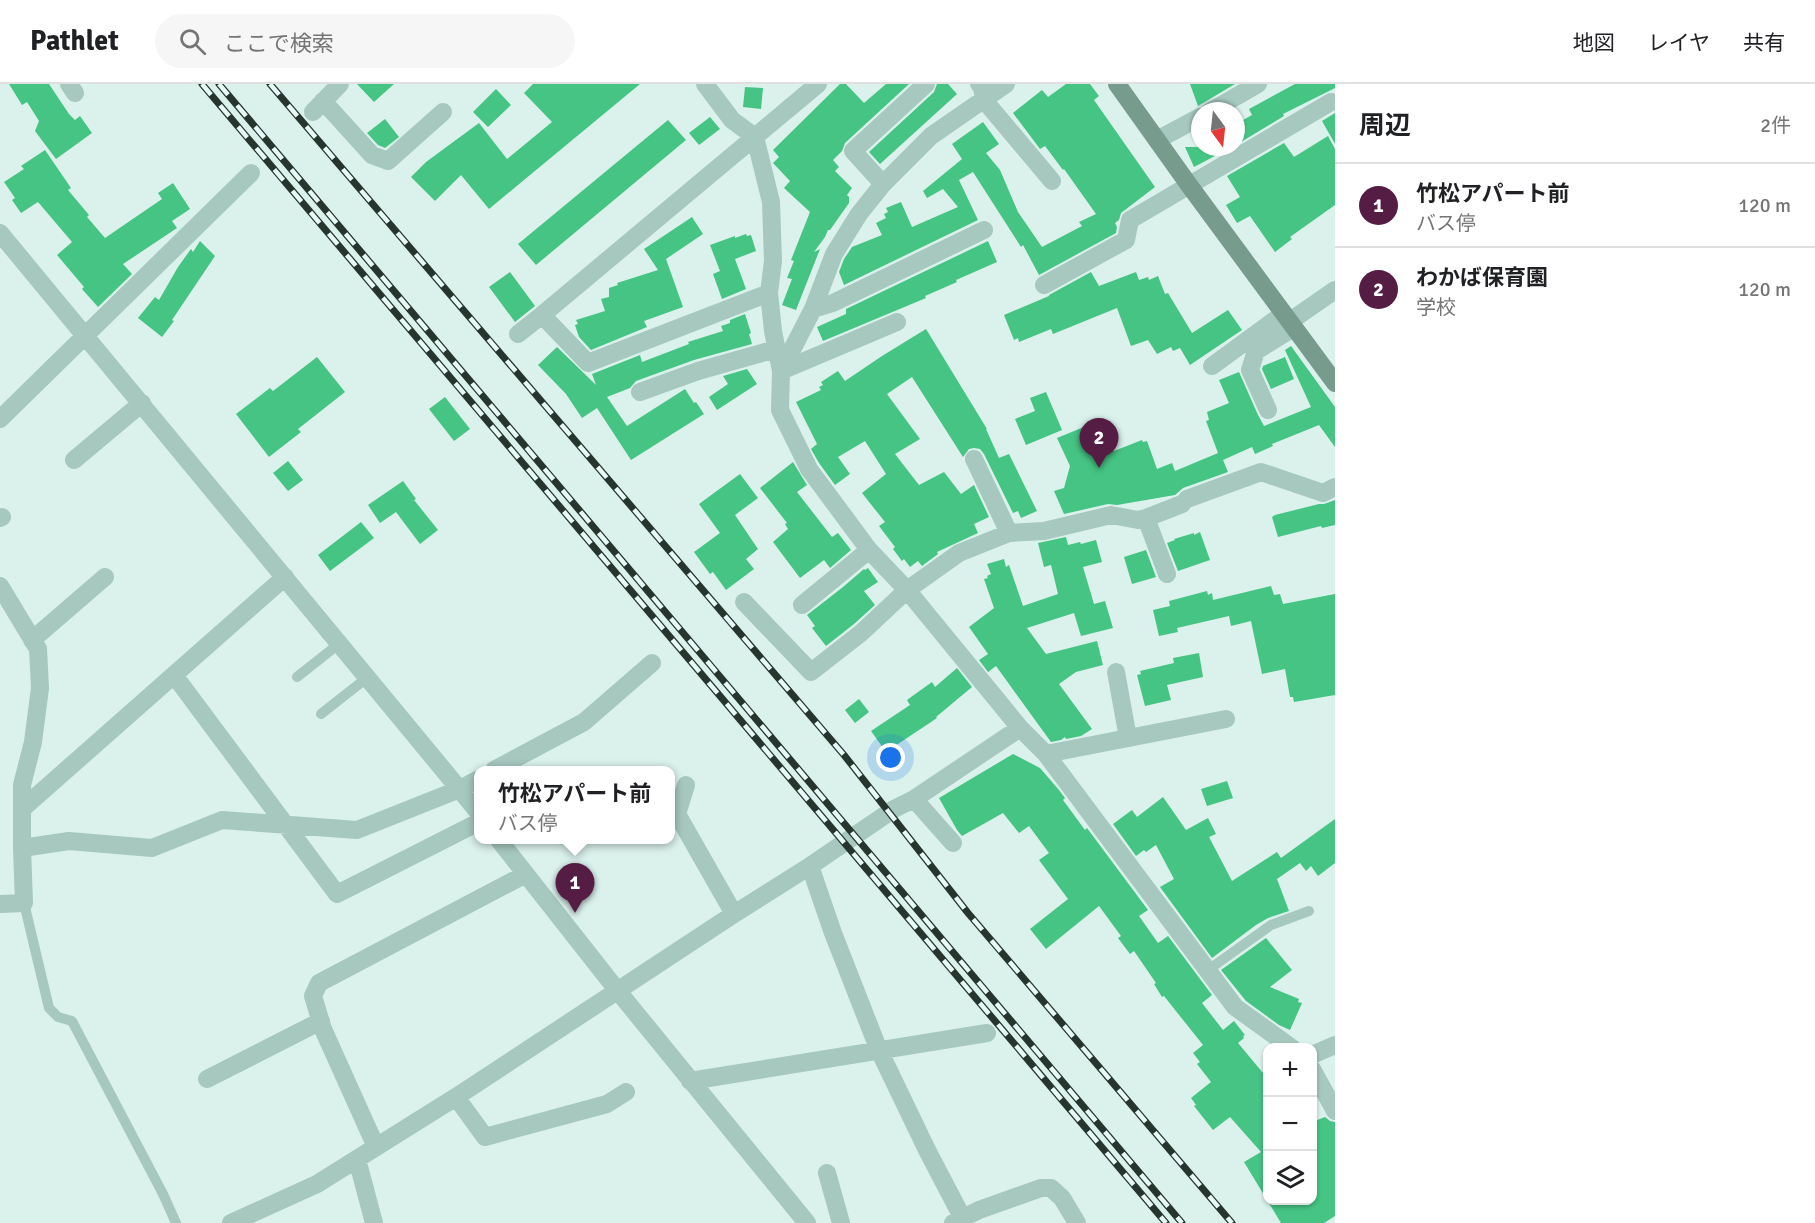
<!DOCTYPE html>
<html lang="ja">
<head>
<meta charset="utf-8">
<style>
  :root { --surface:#fff; --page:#f6f6f6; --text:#202124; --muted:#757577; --line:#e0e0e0; --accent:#551d44 }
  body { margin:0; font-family:Signika,"Noto Sans JP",sans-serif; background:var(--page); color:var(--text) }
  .controls { position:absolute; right:18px; bottom:18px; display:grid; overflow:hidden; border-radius:12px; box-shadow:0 2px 4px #0004 }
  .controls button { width:54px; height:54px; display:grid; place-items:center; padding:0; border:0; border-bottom:2px solid var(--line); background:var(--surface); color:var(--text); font:30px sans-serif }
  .compass { position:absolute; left:1191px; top:18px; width:54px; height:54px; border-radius:50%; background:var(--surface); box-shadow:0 2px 4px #0004; rotate:165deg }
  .you { position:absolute; left:891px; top:674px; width:21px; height:21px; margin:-15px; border:4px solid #fff; border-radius:50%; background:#1a73e8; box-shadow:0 0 0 9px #1a73e833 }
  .badge { display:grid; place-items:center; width:39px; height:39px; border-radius:50%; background:var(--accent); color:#fff; font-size:20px; font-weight:700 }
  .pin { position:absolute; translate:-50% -50px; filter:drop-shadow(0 2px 3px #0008) }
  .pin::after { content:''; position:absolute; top:32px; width:21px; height:18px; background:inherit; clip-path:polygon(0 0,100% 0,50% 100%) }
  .popup { position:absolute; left:474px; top:682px; width:201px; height:78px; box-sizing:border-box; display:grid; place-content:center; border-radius:12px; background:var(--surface); filter:drop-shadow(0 2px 4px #0005); font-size:20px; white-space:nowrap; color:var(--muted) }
  .popup b { font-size:22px; color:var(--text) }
  .popup::after { content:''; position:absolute; left:50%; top:100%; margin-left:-12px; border:12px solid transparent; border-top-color:var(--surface) }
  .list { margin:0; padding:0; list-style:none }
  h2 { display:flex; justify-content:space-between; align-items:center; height:78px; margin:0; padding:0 24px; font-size:26px }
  h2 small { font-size:20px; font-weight:400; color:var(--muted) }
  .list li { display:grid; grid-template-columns:39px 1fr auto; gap:18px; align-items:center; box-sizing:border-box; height:84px; padding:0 24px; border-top:2px solid var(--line) }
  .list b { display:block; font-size:22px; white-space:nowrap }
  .list p { margin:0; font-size:20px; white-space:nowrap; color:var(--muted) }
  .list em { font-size:20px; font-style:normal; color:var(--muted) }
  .icon { flex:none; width:33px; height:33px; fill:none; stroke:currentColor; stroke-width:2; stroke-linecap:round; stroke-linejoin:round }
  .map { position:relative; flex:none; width:1335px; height:1139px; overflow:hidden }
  header { display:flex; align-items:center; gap:36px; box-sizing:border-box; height:84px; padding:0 30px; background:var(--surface); border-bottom:2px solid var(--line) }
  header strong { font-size:28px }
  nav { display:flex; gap:33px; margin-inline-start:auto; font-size:21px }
  .search { width:420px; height:54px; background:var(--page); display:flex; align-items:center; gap:15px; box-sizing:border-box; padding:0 21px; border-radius:33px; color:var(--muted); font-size:22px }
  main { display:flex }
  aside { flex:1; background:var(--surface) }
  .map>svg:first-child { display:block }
</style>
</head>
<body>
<header>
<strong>Pathlet</strong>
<div class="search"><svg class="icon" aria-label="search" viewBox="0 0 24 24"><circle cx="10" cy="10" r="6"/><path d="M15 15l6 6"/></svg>ここで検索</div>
<nav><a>地図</a><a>レイヤ</a><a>共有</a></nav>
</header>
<main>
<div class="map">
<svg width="1335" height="1139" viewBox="0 0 1335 1139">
  <rect width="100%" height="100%" fill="#daf1ec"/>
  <path fill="#45c483" d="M9 0H49L69 30 75 36 80 32 92 49 56 75 35 47 39 37 27 18 22 21Z
    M357 0H394L374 18Z
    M533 0H640L489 125 461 91 435 117 411 93 426 78 479 39 507 75 552 38 524 9Z
    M840 0H846L864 19 886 0H909L845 59 842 67 833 76 839 83 835 87 852 104 847 111 849 113V119L830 146H828L825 153 814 168 820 165 796 226 782 221 792 195 787 194 794 177 791 176 810 128 784 104 790 97 773 79 779 73 773 66Z
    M937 0H948L957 10 880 80 869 68 934 8Z
    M1066 0H1090L1099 12 1094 16 1155 103 1121 129 1119 136 1115 139 1117 143 1116 149 1039 191 1023 161 1021 163 973 88 959 96 978 136 844 201 839 188 844 175 852 163 882 151 876 139 886 134 884 130 888 128 886 124 901 118 912 143 958 123 943 105 927 114 923 107 962 75 952 60 983 38 999 60 986 69 1000 86 1018 128 1042 163 1082 142 1079 138 1096 130 1064 85 1063 86 1045 62 1040 65 1013 29 1042 6 1048 13Z
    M1190 0H1235L1198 22Z
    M1295 0H1335V4L1283 30 1284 32 1236 61V40L1252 31 1249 25Z
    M745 3 763 4 761 25 743 23Z
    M496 5 511 21 488 43 473 28Z
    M1335 29V60L1322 37Z
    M710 33 720 45 699 61 689 49Z
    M385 35 399 53 385 64 378 61 367 49Z
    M668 36 686 56 536 181 518 160Z
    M1328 52 1335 65V121L1290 153 1292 155 1275 168 1250 132 1237 139 1226 121 1240 113 1227 92 1284 59 1294 73Z
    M1185 63H1232L1194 83Z
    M45 66 71 104 68 106 89 131 87 133 105 154 162 115 158 109 173 99 190 125 172 137 177 144 123 180 132 190 98 223 82 205 84 203 57 171 72 158 38 118 21 129 12 116 15 114 4 98 24 85 21 82Z
    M692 133 703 150 666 175 683 223 644 237 647 243 591 266 579 253 575 241 578 240 576 236 605 227 601 215 609 213V204L618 201 617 199 658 186 644 165Z
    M746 150 747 152 751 151 756 167 735 175 746 205 722 215 713 190 720 187 710 161 735 152V154Z
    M200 157 215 172 172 236 174 237 162 253 138 234 155 213 159 216 178 183 191 165 193 168Z
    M988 157 997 178 956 196 957 198 925 212 926 214 823 257 817 243 846 230V225Z
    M510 188 535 222 515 238 489 203Z
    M1091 188 1099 202 1136 188 1139 196 1148 193 1149 196 1158 192 1165 210 1168 209 1192 249 1228 226 1242 246 1190 281 1180 264 1173 267 1171 263 1157 270 1148 256 1131 262 1117 224 1053 250 1051 245 1019 258 1018 254 1014 256 1004 231 1049 212V211Z
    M745 230 751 249 749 250 752 260 694 276 636 297 630 304 607 313 627 342 685 305 694 319 696 318 704 330 631 376 597 324 582 334 566 310 538 281 557 263 596 301 592 290 640 271 642 278 689 260 688 258 723 247 721 242 730 239V236Z
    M926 245 987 345H986L999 374 1009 370 1037 427 1021 434 1018 427 1013 429 984 370 980 365 974 364 969 365 963 373 912 293 887 310 920 355 895 370 919 401 944 388 961 410 974 401 989 433 974 440 978 449 937 468 938 470 922 482 918 477 910 483 904 475 902 477 893 465 895 463 879 442 885 438 862 409 886 390 865 357 838 373 850 390 835 401 819 379 811 365 817 360 796 318 821 306 819 303 823 301 821 298 838 287 845 297 882 272Z
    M1291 262 1335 323V363L1319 341 1272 360 1273 362 1255 370 1252 363 1223 376 1228 388 1183 404 1175 411 1117 421 1108 420 1064 430 1054 407 1064 404 1070 382 1057 354 1101 336 1114 367 1142 356 1143 358 1147 357 1157 385 1172 379 1175 387 1218 369 1206 337 1209 336 1207 328 1229 319 1219 296 1239 288 1258 331 1264 342 1311 323 1285 266Z
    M317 273 345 308 298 345 301 348 269 373 236 330 270 304 273 307Z
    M1285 273 1294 295 1271 305 1262 285 1263 282Z
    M747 285 757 300 717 326 709 313 728 300 723 292Z
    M1046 308 1062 346 1026 361 1015 335 1035 327 1030 314Z
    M445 313 470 345 454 357 429 325Z
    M288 377 303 396 288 407 273 389Z
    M793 378 807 401 797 408 832 453 838 449 851 466 830 484 824 476 800 494 773 458 788 445 785 440 787 439 760 404Z
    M740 390 758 414 735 431 758 465 746 475 754 485 726 506 713 488 710 490 694 468 720 449 699 420Z
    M403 397 416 415 414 416 438 446 420 460 396 428 380 439 368 421Z
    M1335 416V441L1322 444 1321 442 1317 443 1278 453 1272 433 1275 431 1319 420H1324Z
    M361 438 374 454 330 487 318 471Z
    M1200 448 1210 476 1178 487 1167 459 1175 456 1174 455 1194 449V451Z
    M1066 453 1068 461 1080 458 1081 460 1096 456 1102 478 1083 483 1094 520 1105 517 1113 544 1081 552 1074 529 1027 544 1046 570 1097 557 1103 581 1076 588 1059 600 1092 645 1081 652 1066 655 1065 653 1061 656 1051 658 996 582 988 588 979 576 988 570 969 543 994 524 984 495 988 494 987 492 991 490 987 480 1004 475 1006 483 1009 481 1023 522 1058 510 1051 481 1044 483 1038 459Z
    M1146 466 1156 493 1132 500 1124 473Z
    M868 484 878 498 864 507 875 521 854 540 826 562 812 544 815 542 807 531 843 503 864 485 865 486Z
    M1271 502 1274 511 1280 510 1283 520 1335 510V611L1294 618 1293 613H1290L1285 585 1262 590 1251 537 1231 542 1229 532 1177 544 1178 548 1159 552 1153 526 1170 522 1169 517 1207 507 1208 511 1212 509 1213 516Z
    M1199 569 1203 593 1167 601 1171 616 1145 622 1137 591 1141 590 1140 587 1174 579 1173 574Z
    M957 584 972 603 936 633 937 634 886 668 871 647 910 621 907 616 932 598 935 603Z
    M859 615 869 628 855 639 845 626Z
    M1013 670 1040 684 1059 706 1065 714 1063 716 1085 746 1087 744 1148 826 1139 832 1158 859 1168 852 1212 911 1202 919 1223 946 1234 937 1245 951 1243 952 1244 954 1238 959 1268 995V1116H1312V1038L1325 1033 1330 1037 1335 1038V1132L1324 1139H1281L1244 1078 1261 1068 1230 1033 1213 1046 1194 1022 1196 1021 1191 1014 1211 998 1197 980 1200 978 1193 969 1203 961 1164 912 1162 913 1154 900 1156 899 1134 867 1130 870 1118 854 1121 852 1099 822 1046 865 1030 845 1068 815 1039 776 1049 769 1029 742 1019 749 1003 729 962 752 957 746 939 714Z
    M1227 697 1233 714 1207 722 1201 705Z
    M1163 713 1186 746 1208 734 1216 750 1209 753 1232 797 1277 768 1281 774 1335 735V779L1318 792 1311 782 1306 787 1300 779 1277 795 1289 827 1268 834 1256 841 1212 874 1160 803 1174 795 1156 761 1146 768 1144 766 1136 772 1113 740 1132 726 1137 733Z
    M1266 854 1292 886 1270 903 1299 915 1298 918 1302 919 1290 946 1279 941 1246 917 1221 886Z"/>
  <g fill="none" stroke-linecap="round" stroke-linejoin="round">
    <path stroke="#a6c8be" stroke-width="10" d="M297 593 340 559
      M321 630 368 593
      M24 819 49 924 58 933 72 937 163 1110 176 1139
      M1208 886 1271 841 1309 827"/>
    <path stroke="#a6c8be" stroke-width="18" d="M69 0 75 9
      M705 0 732 36 755 53 771 118 773 177 769 209 773 247 781 287 780 326 809 385 869 466 907 506 1020 644 1046 670 1235 923 1292 964
      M979 0 982 3 984 16 1052 97
      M323 17 372 71 388 77 443 28
      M1211 27 1258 0
      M313 28 340 0
      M1157 56 1200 33
      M883 100 853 67 926 0
      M0 149 479 729
      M1044 201 1126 156 1130 136 1331 18
      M769 209 588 279 542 231 818 0
      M813 225 833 219 984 146
      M1289 238 1335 206
      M518 250 542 231
      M1212 282 1283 230
      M781 287 813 225 834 170 859 130 883 100 931 52 1006 0
      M781 287 897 238
      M640 308 698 287 776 265
      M1268 326 1250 286 1256 267 1293 244
      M0 335 251 89
      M974 375 1009 449
      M74 376 142 319
      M1187 415 1261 388 1323 409 1335 403
      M0 434 2 433
      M1146 434 1182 420
      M0 502 38 565 40 604 33 658 22 701V764L24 819 0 820
      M744 518 811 588 861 549 907 506 959 469 1009 449 1044 447 1111 431 1138 436 1146 434 1167 490
      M802 521 869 466
      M32 556 105 493
      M1116 588 1128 654
      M174 591 337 810 479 738
      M1046 670 1226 635
      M494 686 584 638 652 579
      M686 701 677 730 734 830
      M914 715 953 759
      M22 725 285 493
      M499 756 617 906 807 1139
      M22 764 69 757 152 764 222 736 357 746 460 705 479 695
      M810 782 833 849 878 964 927 1066 962 1133
      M1312 971 1335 961
      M1312 985 1335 1027
      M207 995 321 937
      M690 997 987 949
      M456 1013 485 1053 607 1020 626 1008
      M376 1063 323 945 313 912 319 899 526 790
      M357 1075 374 1139
      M827 1089 841 1139
      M231 1139 317 1100 456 1013 734 830 810 782 894 725 914 715 1020 644
      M953 1139 979 1126 1041 1104H1051L1062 1114 1077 1139"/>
    <path stroke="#779c8e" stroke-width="18" d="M1117 0 1189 101 1335 299"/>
    <defs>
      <path id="rail" d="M202 0 1166 1139
        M219 0 1182 1139
        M270 0 844 671 968 829 1232 1139"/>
    </defs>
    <use href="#rail" stroke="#27352f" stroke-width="7"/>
    <use href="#rail" stroke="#e6f9f5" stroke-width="4.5" stroke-dasharray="14" stroke-linecap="butt"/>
  </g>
</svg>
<div class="controls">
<button>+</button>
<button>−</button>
<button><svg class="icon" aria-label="layers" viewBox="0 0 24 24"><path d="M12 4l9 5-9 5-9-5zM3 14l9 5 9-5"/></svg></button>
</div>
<svg class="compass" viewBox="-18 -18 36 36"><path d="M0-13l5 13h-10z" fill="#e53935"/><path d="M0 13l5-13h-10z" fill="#757577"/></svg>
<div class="you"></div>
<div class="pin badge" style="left:575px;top:829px">1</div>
<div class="popup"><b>竹松アパート前</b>バス停</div>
<div class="pin badge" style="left:1099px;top:384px">2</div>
</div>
<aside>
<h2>周辺<small>2件</small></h2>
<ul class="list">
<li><span class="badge">1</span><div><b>竹松アパート前</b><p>バス停</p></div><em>120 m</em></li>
<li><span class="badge">2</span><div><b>わかば保育園</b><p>学校</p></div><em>120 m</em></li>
</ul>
</aside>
</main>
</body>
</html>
